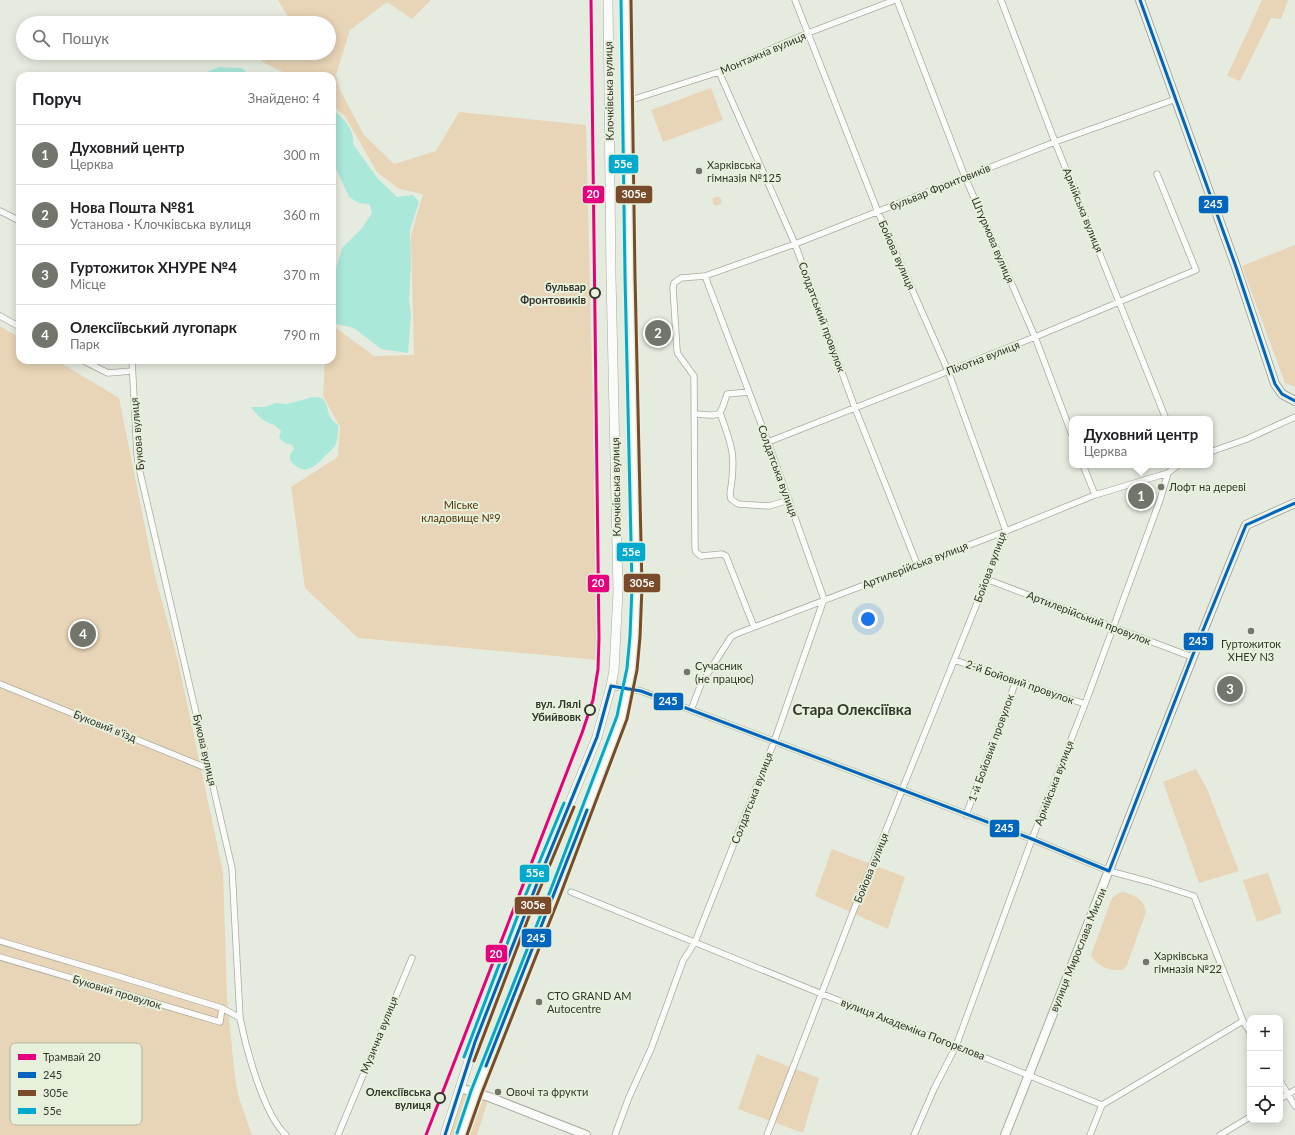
<!DOCTYPE html>
<html lang="uk">
<head>
<meta charset="utf-8">
<style>
  :root { --surface:#fff; --page:#f6f6f6; --text:#202124; --muted:#757577; --line:#e0e0e0; --accent:#71756b }
  body { margin:0; font-family:Lato,sans-serif; background:var(--page); color:var(--text) }
  .controls { position:absolute; right:12px; bottom:12px; display:grid; overflow:hidden; border-radius:8px; box-shadow:0 2px 10px #0003 }
  .controls button { width:36px; height:36px; display:grid; place-items:center; padding:0; border:0; border-bottom:1px solid var(--line); background:var(--surface); color:var(--text); font:20px sans-serif }
  .you { position:absolute; left:868px; top:619px; width:14px; height:14px; margin:-10px; border:3px solid #fff; border-radius:50%; background:#1a73e8; box-shadow:0 0 0 6px #1a73e833 }
  .badge { display:grid; place-items:center; width:26px; height:26px; border-radius:50%; background:var(--accent); color:#fff; font-size:13px; font-weight:700 }
  .pin { position:absolute; translate:-50% -50%; border:2px solid #fff; box-shadow:0 1px 4px #0006 }
  .popup { position:absolute; left:1069px; top:416px; width:144px; height:52px; box-sizing:border-box; display:grid; place-content:center; border-radius:8px; background:var(--surface); filter:drop-shadow(0 1px 3px #0005); font-size:13px; white-space:nowrap; color:var(--muted) }
  .popup b { font-size:15px; color:var(--text) }
  .popup::after { content:''; position:absolute; left:50%; top:100%; margin-left:-8px; border:8px solid transparent; border-top-color:var(--surface) }
  .list { margin:0; padding:0; list-style:none }
  h2 { display:flex; justify-content:space-between; align-items:center; height:52px; margin:0; padding:0 16px; font-size:17px }
  h2 small { font-size:13px; font-weight:400; color:var(--muted) }
  .list li { display:grid; grid-template-columns:26px 1fr auto; gap:12px; align-items:center; box-sizing:border-box; height:60px; padding:0 16px; border-top:1px solid var(--line) }
  .list b { display:block; font-size:15px; white-space:nowrap }
  .list p { margin:0; font-size:13px; white-space:nowrap; color:var(--muted) }
  .list em { font-size:13px; font-style:normal; color:var(--muted) }
  .icon { flex:none; width:22px; height:22px; fill:none; stroke:currentColor; stroke-width:2; stroke-linecap:round; stroke-linejoin:round }
  .map { position:relative; flex:none; width:1295px; height:1135px; overflow:hidden }
  .search { position:absolute; background:var(--surface); box-shadow:0 2px 10px #0003; left:16px; top:16px; width:320px; height:44px; display:flex; align-items:center; gap:10px; box-sizing:border-box; padding:0 14px; border-radius:22px; color:var(--muted); font-size:15px }
  .panel { position:absolute; background:var(--surface); box-shadow:0 2px 10px #0003; left:16px; top:72px; width:320px; height:292px; border-radius:12px }
  .map>svg:first-child { display:block }
</style>
</head>
<body>
<div class="map">
<svg width="1295" height="1135" viewBox="0 0 1295 1135">
  <rect width="100%" height="100%" fill="#e6ebdf"/>
  <path fill="#e8d4b6" d="M278 0H431L412 19 387 2 350 30 336 75 340 90 364 135 394 164 436 151 459 112 586 125 599 660 358 638 305 588 291 487 338 457 340 427 323 396 325 360H332V325L374 356 414 355 411 235 423 194 399 189 377 172 345 116 332 105V76H290L261 61 268 53H329V23H291V22Z
    M1262 0H1288L1281 19 1271 18 1240 81 1227 76Z
    M711 88 723 120 663 142 651 110Z
    M712.5 201a4.5 4.5 0 1 1 9 0a4.5 4.5 0 1 1-9 0Z
    M1295 245V387L1285 383 1242 266Z
    M0 326 20 338V360H56L119 398 154 572 178 661 223 872 227 998 234 1068 238 1095 252 1135H0Z
    M1196 769 1207 789 1239 871 1199 883 1163 782Z
    M832 849 905 877 888 929 815 896Z
    M1268 873 1282 913 1257 922 1243 880Z
    M1123 892C1134 895 1145 900 1146 912L1127 965 1124 969C1113 973 1096 966 1091 955L1112 898 1119 893Z
    M757 1054 819 1078 803 1133 738 1109Z
    M460 1088 489 1097 477 1135H445Z"/>
  <path fill="#aae8d9" d="M219 67 242 68 250 76H183C187 74 189 76 193 75 202 75 211 70 219 67Z
    M332 109C343 117 355 130 353 144L378 179 397 197 413 195 419 202 410 230 411 265 409 299 411 314 408 353 381 349 354 328 333 323 334 276 342 248 362 228 372 213 371 208 369 204 359 203 349 197 332 160Z
    M313 397C330 396 325 409 331 418 332 420 335 423 338 425 338 431 338 438 336 444 334 448 329 452 325 456 314 468 303 477 290 460V454L294 449 292 445 285 443 279 438 281 431C273 422 274 426 265 421 259 418 255 412 251 407H264L276 403 287 404Z"/>
  <g fill="none" stroke-linecap="round" stroke-linejoin="round">
    <defs>
      <path id="street" d="M897 0 965 177 1035 337 1072 435
        M1001 0 1055 142 1166 419
        M719 72 795 244 855 408 917 564
        M628 101 719 72 808 33 895 0
        M0 211 20 221
        M0 316 20 327
        M82 360 108 373 132 371
        M132 360 137 455 139 468 232 868 240 1018C246 1049 264 1115 286 1135
        M720 413C733 448 736 457 730 494L731 499 738 504 769 506 789 500
        M694 414C721 415 719 420 727 394L749 392
        M768 442 1035 337 1196 270 1157 174
        M1210 452 1247 439 1295 417
        M1083 465 1095 495
        M986 579 1192 657
        M754 627 726 556 722 554 701 556 696 552 695 548 694 376 678 354 677 350 673 288 674 283 681 278 705 276 795 244 1055 142 1176 99
        M954 660 1085 704
        M0 684 209 769
        M611 686 641 691 1032 839 1109 871 1150 882 1194 896 1243 1021 1250 1032
        M691 710 701 684 731 637 736 634 1006 531 1095 495 1168 473 1178 465
        M966 815 1016 681
        M571 892 822 994 956 1046 1102 1105 1243 1021
        M0 941 121 977 222 1008 240 1018
        M0 957 220 1022 222 1008
        M1280 1081 1295 1106
        M1280 1099 1295 1090
        M338 1135 412 958
        M615 1135 629 1097 651 1049 683 961 695 942 774 742 824 599 768 442 705 276
        M767 1135 853 912 1006 531 948 371 878 212 795 0
        M914 1135 934 1089 956 1046 1032 839 1085 704 1160 500 1168 473
        M1090 1135 1102 1105
        M1220 1135 1250 1117"/>
      <path id="secondary" d="M1140 0 1235 264 1275 384 1282 394 1295 401
        M460 1088 489 1097 586 1135
        M1005 1135C1086 932 1163 727 1246 525L1295 503"/>
      <path id="primary" d="M445 1135 475 1042 538 881 597 737 611 686 614 670 618 592 611 276 608 0
        M462 1135 476 1093 556 891 622 718C635 674 636 632 637 587L630 276 626 0"/>
    </defs>
    <use href="#street" stroke="#a6aaa0" stroke-width="7"/>
    <use href="#secondary" stroke="#a6aaa0" stroke-width="10"/>
    <use href="#primary" stroke="#a6aaa0" stroke-width="10"/>
    <use href="#street" stroke="#fbfcfa" stroke-width="5.5"/>
    <use href="#secondary" stroke="#fbfcfa" stroke-width="8"/>
    <use href="#primary" stroke="#fbfcfa" stroke-width="9"/>
    <defs>
      <path id="bus-1" d="M1140 0 1235 264 1275 384 1282 394 1295 401
        M486 1066 587 810
        M445 1135 475 1042 538 881 597 737 611 686 641 691 1032 839 1109 871 1192 657 1246 525 1295 503"/>
      <path id="bus-2" d="M474 1061 536 898 574 807
        M467 1135 481 1095 561 893 627 719 637 670 640 637 642 587 635 276 631 0"/>
      <path id="bus-3" d="M464 1057 526 894 564 803
        M457 1133 471 1091 551 889 617 716 627 668 630 636 632 587 625 276 621 0"/>
    </defs>
    <use href="#bus-1" stroke="#e7f0da" stroke-width="6"/>
    <use href="#bus-2" stroke="#e7f0da" stroke-width="6"/>
    <use href="#bus-3" stroke="#e7f0da" stroke-width="6"/>
    <use href="#bus-1" stroke="#0065bd" stroke-width="3"/>
    <use href="#bus-2" stroke="#7a4b2a" stroke-width="3"/>
    <use href="#bus-3" stroke="#00a9ce" stroke-width="3"/>
    <defs>
      <path id="tram-1" d="M426 1135 582 733 593 700 598 669 599 639 591 0"/>
    </defs>
    <use href="#tram-1" stroke="#e7f0da" stroke-width="6"/>
    <use href="#tram-1" stroke="#e5007d" stroke-width="3"/>
  </g>
  <g fill="#71756b" stroke="#e7f0da" stroke-width="1.5">
    <circle cx="699" cy="171" r="4"/>
    <circle cx="1161" cy="487" r="4"/>
    <circle cx="1251" cy="631" r="4"/>
    <circle cx="687" cy="672" r="4"/>
    <circle cx="1146" cy="962" r="4"/>
    <circle cx="539" cy="1002" r="4"/>
    <circle cx="498" cy="1092" r="4"/>
  </g>
  <g fill="#e7f0da" stroke="#32352d" stroke-width="2">
    <circle cx="595" cy="293" r="5"/>
    <circle cx="590" cy="710" r="5"/>
    <circle cx="440" cy="1098" r="5"/>
  </g>
  <g text-anchor="middle" stroke-width="4" stroke-linejoin="round" paint-order="stroke">
    <g font-size="11" fill="#32352d" stroke="#e7f0da">
      <text transform="translate(763 53) rotate(-23)" y="4">Монтажна вулиця</text>
      <text transform="translate(609 91) rotate(-91)" y="4">Клочківська вулиця</text>
      <text transform="translate(940 187) rotate(-22)" y="4">бульвар Фронтовиків</text>
      <text transform="translate(1083 210) rotate(68)" y="4">Армійська вулиця</text>
      <text transform="translate(993 240) rotate(67)" y="4">Штурмова вулиця</text>
      <text transform="translate(897 255) rotate(66)" y="4">Бойова вулиця</text>
      <text transform="translate(822 317) rotate(70)" y="4">Солдатський провулок</text>
      <text transform="translate(983 358) rotate(-21)" y="4">Піхотна вулиця</text>
      <text transform="translate(137 434) rotate(-95)" y="4">Букова вулиця</text>
      <text transform="translate(778 471) rotate(70)" y="4">Солдатська вулиця</text>
      <text transform="translate(616 487) rotate(-91)" y="4">Клочківська вулиця</text>
      <text transform="translate(915 565) rotate(-21)" y="4">Артилерійська вулиця</text>
      <text transform="translate(990 567) rotate(-70)" y="4">Бойова вулиця</text>
      <text transform="translate(1089 618) rotate(21)" y="4">Артилерійський провулок</text>
      <text transform="translate(1020 682) rotate(19)" y="4">2-й Бойовий провулок</text>
      <text transform="translate(105 726) rotate(22)" y="4">Буковий в'їзд</text>
      <text transform="translate(991 748) rotate(-70)" y="4">1-й Бойовий провулок</text>
      <text transform="translate(205 750) rotate(77)" y="4">Букова вулиця</text>
      <text transform="translate(1054 783) rotate(-69)" y="4">Армійська вулиця</text>
      <text transform="translate(752 798) rotate(-69)" y="4">Солдатська вулиця</text>
      <text transform="translate(871 868) rotate(-68)" y="4">Бойова вулиця</text>
      <text transform="translate(1078 950) rotate(-68)" y="4">вулиця Мирослава Мисли</text>
      <text transform="translate(117 992) rotate(17)" y="4">Буковий провулок</text>
      <text transform="translate(913 1029) rotate(21)" y="4">вулиця Академіка Погорєлова</text>
      <text transform="translate(379 1035) rotate(-68)" y="4">Музична вулиця</text>
    </g>
    <g font-size="11" fill="#32352d" stroke="#e7f0da" text-anchor="start">
      <text x="707" y="169">Харківська<tspan x="707" dy="13">гімназія №125</tspan></text>
      <text x="1169" y="491">Лофт на дереві</text>
      <text x="1251" y="648" text-anchor="middle">Гуртожиток<tspan x="1251" dy="13">ХНЕУ N3</tspan></text>
      <text x="695" y="670">Сучасник<tspan x="695" dy="13">(не працює)</tspan></text>
      <text x="1154" y="960">Харківська<tspan x="1154" dy="13">гімназія №22</tspan></text>
      <text x="547" y="1000">СТО GRAND AM<tspan x="547" dy="13">Autocentre</tspan></text>
      <text x="506" y="1096">Овочі та фрукти</text>
    </g>
    <g font-size="11" font-weight="bold" fill="#32352d" stroke="#e7f0da" text-anchor="end">
      <text x="586" y="291">бульвар<tspan x="586" dy="13">Фронтовиків</tspan></text>
      <text x="581" y="708">вул. Лялі<tspan x="581" dy="13">Убийвовк</tspan></text>
      <text x="431" y="1096">Олексіївська<tspan x="431" dy="13">вулиця</tspan></text>
    </g>
    <g font-size="11" fill="#523308" stroke="#e7f0da">
      <text x="461" y="509">Міське<tspan x="461" dy="13">кладовище №9</tspan></text>
    </g>
    <g font-size="15" font-weight="bold" fill="#32352d" stroke="#e7f0da">
      <text x="852" y="715">Стара Олексіївка</text>
    </g>
  </g>
  <rect x="10" y="1043" width="132" height="82" rx="6" fill="#e7f0da" stroke="#b1b8a6" stroke-width="1"/>
  <rect x="18" y="1054" width="18" height="6" fill="#e5007d"/>
  <rect x="18" y="1072" width="18" height="6" fill="#0065bd"/>
  <rect x="18" y="1090" width="18" height="6" fill="#7a4b2a"/>
  <rect x="18" y="1108" width="18" height="6" fill="#00a9ce"/>
  <g font-size="11" fill="#32352d">
    <text x="43" y="1061">Трамвай 20</text>
    <text x="43" y="1079">245</text>
    <text x="43" y="1097">305e</text>
    <text x="43" y="1115">55е</text>
  </g>
  <g stroke="#e7f0da" stroke-width="1.5">
    <rect x="608" y="154" width="31" height="20" rx="4" fill="#00a9ce"/>
    <rect x="615" y="185" width="38" height="19" rx="4" fill="#7a4b2a"/>
    <rect x="582" y="185" width="23" height="19" rx="4" fill="#e5007d"/>
    <rect x="1198" y="195" width="31" height="19" rx="4" fill="#0065bd"/>
    <rect x="616" y="542" width="30" height="20" rx="4" fill="#00a9ce"/>
    <rect x="623" y="573" width="38" height="20" rx="4" fill="#7a4b2a"/>
    <rect x="587" y="574" width="23" height="19" rx="4" fill="#e5007d"/>
    <rect x="1183" y="632" width="31" height="19" rx="4" fill="#0065bd"/>
    <rect x="653" y="692" width="31" height="19" rx="4" fill="#0065bd"/>
    <rect x="989" y="819" width="31" height="19" rx="4" fill="#0065bd"/>
    <rect x="519" y="864" width="31" height="19" rx="4" fill="#00a9ce"/>
    <rect x="514" y="896" width="38" height="19" rx="4" fill="#7a4b2a"/>
    <rect x="521" y="928" width="31" height="20" rx="4" fill="#0065bd"/>
    <rect x="485" y="944" width="23" height="19" rx="4" fill="#e5007d"/>
  </g>
  <g font-size="11" text-anchor="middle" font-weight="bold" fill="#fff">
    <text x="623" y="168">55е</text>
    <text x="634" y="198">305e</text>
    <text x="593" y="198">20</text>
    <text x="1213" y="208">245</text>
    <text x="631" y="556">55е</text>
    <text x="642" y="587">305e</text>
    <text x="598" y="587">20</text>
    <text x="1198" y="645">245</text>
    <text x="668" y="705">245</text>
    <text x="1004" y="832">245</text>
    <text x="535" y="877">55е</text>
    <text x="533" y="909">305e</text>
    <text x="536" y="942">245</text>
    <text x="496" y="958">20</text>
  </g>
</svg>
<div class="controls">
<button>+</button>
<button>−</button>
<button><svg class="icon" aria-label="locate" viewBox="0 0 24 24"><circle cx="12" cy="12" r="6"/><path d="M12 2v4M12 18v4M2 12h4M18 12h4"/></svg></button>
</div>
<div class="you"></div>
<div class="pin badge" style="left:1141px;top:496px">1</div>
<div class="popup"><b>Духовний центр</b>Церква</div>
<div class="pin badge" style="left:658px;top:333px">2</div>
<div class="pin badge" style="left:1230px;top:689px">3</div>
<div class="pin badge" style="left:83px;top:634px">4</div>
<div class="search"><svg class="icon" aria-label="search" viewBox="0 0 24 24"><circle cx="10" cy="10" r="6"/><path d="M15 15l6 6"/></svg>Пошук</div>
<section class="panel">
<h2>Поруч<small>Знайдено: 4</small></h2>
<ul class="list">
<li><span class="badge">1</span><div><b>Духовний центр</b><p>Церква</p></div><em>300 m</em></li>
<li><span class="badge">2</span><div><b>Нова Пошта №81</b><p>Установа · Клочківська вулиця</p></div><em>360 m</em></li>
<li><span class="badge">3</span><div><b>Гуртожиток ХНУРЕ №4</b><p>Місце</p></div><em>370 m</em></li>
<li><span class="badge">4</span><div><b>Олексіївський лугопарк</b><p>Парк</p></div><em>790 m</em></li>
</ul>
</section>
</div>
</body>
</html>
